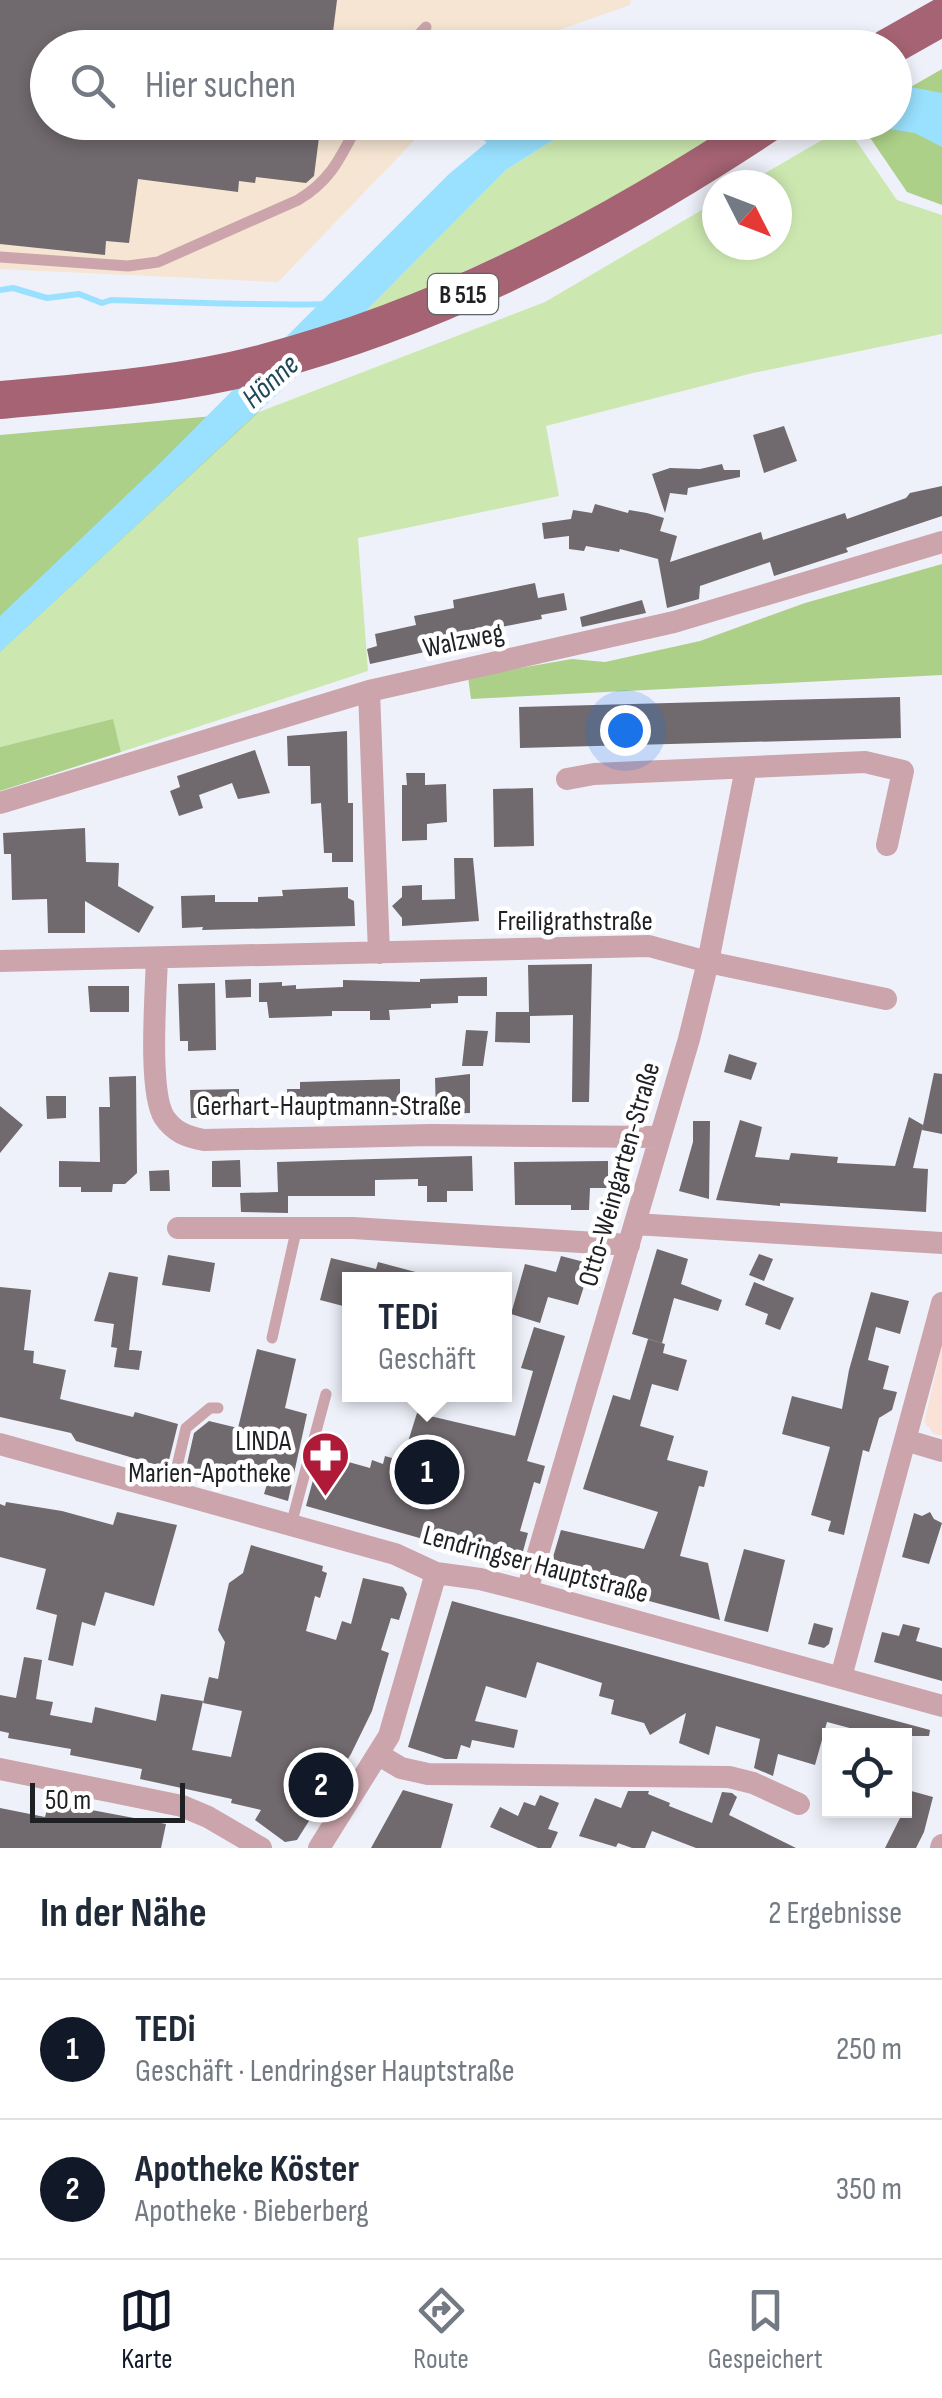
<!DOCTYPE html>
<html lang="de">
<head>
<meta charset="utf-8">
<style>
  :root { --surface:#fff; --page:#f6f6f7; --text:#1f2937; --muted:#747a83; --line:#e0e1e3; --accent:#111827 }
  body { margin:0; font-family:"Sofia Sans Condensed",sans-serif; background:var(--page); color:var(--text) }
  .controls { position:absolute; right:30px; bottom:30px; display:grid; overflow:hidden; border-radius:0px; box-shadow:0 5px 15px #0003 }
  .controls button { width:90px; height:90px; display:grid; place-items:center; padding:0; border:0; border-bottom:2px solid var(--line); background:var(--surface); color:var(--text); font:50px sans-serif }
  .compass { position:absolute; left:702px; top:170px; width:90px; height:90px; border-radius:50%; background:var(--surface); box-shadow:0 5px 15px #0003; rotate:132deg }
  .scale { position:absolute; left:30px; bottom:25px; width:155px; box-sizing:border-box; padding-left:10px; border:5px solid #1f2023; border-top:0; font-size:28px; line-height:35px; white-space:nowrap; color:#1f2023; -webkit-text-stroke:8px #fff; paint-order:stroke }
  .you { position:absolute; left:625px; top:730px; width:35px; height:35px; margin:-25px; border:8px solid #fff; border-radius:50%; background:#1a73e8; box-shadow:0 0 0 15px #1a73e833 }
  .badge { display:grid; place-items:center; width:65px; height:65px; border-radius:50%; background:var(--accent); color:#fff; font-size:32px; font-weight:700 }
  .pin { position:absolute; translate:-50% -50%; border:5px solid #fff; box-shadow:0 2px 10px #0006 }
  .popup { position:absolute; left:342px; top:1272px; width:170px; height:130px; box-sizing:border-box; display:grid; place-content:center; border-radius:0px; background:var(--surface); filter:drop-shadow(0 2px 8px #0005); font-size:32px; white-space:nowrap; color:var(--muted) }
  .popup b { font-size:38px; color:var(--text) }
  .popup::after { content:''; position:absolute; left:50%; top:100%; margin-left:-20px; border:20px solid transparent; border-top-color:var(--surface) }
  .list { margin:0; padding:0; list-style:none }
  h2 { display:flex; justify-content:space-between; align-items:center; height:130px; margin:0; padding:0 40px; font-size:42px }
  h2 small { font-size:32px; font-weight:400; color:var(--muted) }
  .list li { display:grid; grid-template-columns:65px 1fr auto; gap:30px; align-items:center; box-sizing:border-box; height:140px; padding:0 40px; border-top:2px solid var(--line) }
  .list b { display:block; font-size:38px; white-space:nowrap }
  .list p { margin:0; font-size:32px; white-space:nowrap; color:var(--muted) }
  .list em { font-size:32px; font-style:normal; color:var(--muted) }
  .icon { flex:none; width:55px; height:55px; fill:none; stroke:currentColor; stroke-width:2; stroke-linecap:round; stroke-linejoin:round }
  .map { position:relative; flex:none; width:942px; height:1848px; overflow:hidden }
  .search { position:absolute; background:var(--surface); box-shadow:0 5px 15px #0003; left:30px; right:30px; top:30px; height:110px; display:flex; align-items:center; gap:25px; box-sizing:border-box; padding:0 35px; border-radius:55px; color:var(--muted); font-size:38px }
  .sheet { height:410px; background:var(--surface) }
  nav { display:flex; justify-content:space-around; align-items:center; box-sizing:border-box; height:140px; border-top:2px solid var(--line); background:var(--surface); font-size:28px; color:var(--muted) }
  nav a { display:grid; justify-items:center; gap:5px }
  nav .on { color:var(--accent) }
  .map>svg:first-child { display:block }
</style>
</head>
<body>
<div class="map">
<svg width="942" height="1848" viewBox="0 0 942 1848">
  <rect width="100%" height="100%" fill="#eff1fa"/>
  <path fill="#fbe2d9" d="M942 1346V1436L934 1434 924 1422Z"/>
  <path fill="#f5e5d2" d="M0 0H631L630 5 511 47 48 48V122L431 123 278 282 0 269Z"/>
  <path fill="#cce8b0" d="M580 123H740L577 221 359 318 506 170Z
    M846 126 897 200 942 215V334L753 373 546 426 559 496 358 538 368 671 121 752 113 720 0 747V652L259 412 545 302 717 201V245H777V185H745Z"/>
  <path fill="#add088" d="M942 69V205L907 192 860 123 894 122 895 96Z
    M259 412 0 652V435Z
    M942 564V675L471 699 468 677 572 659 605 662 700 641 805 603Z
    M113 719 121 752 0 791V747Z"/>
  <path fill="#99e1ff" d="M895 84 942 93V147L915 133 851 123 894 122Z
    M510 123H580L506 170 359 318 0 652V616L155 468 449 174Z"/>
  <g fill="none" stroke-linecap="round" stroke-linejoin="round">
    <path stroke="#99e1ff" stroke-width="6" d="M470 122 494 146
      M0 290 13 288 47 298 79 294 102 303 111 300C184 302 256 306 330 304"/>
  </g>
  <path fill="#70696d" d="M0 0H337L331 48H48V122H321L314 176 306 183 256 177 255 183 239 181 238 192 138 179 129 243 106 241 105 255 0 244Z
    M784 426 797 461 764 473 753 435Z
    M722 464 724 470H740V477L688 488 687 495 670 493 665 513 652 474 670 468 700 469Z
    M942 486V516L846 548 848 552 774 576 770 562 700 586 699 599 667 608 658 559 620 549 619 552 586 546 584 551 569 549V536L544 539 542 523 571 519 573 510 592 513 595 504 628 513 629 510 647 513 664 518 660 531 677 536 670 562 761 532 763 540 845 513 847 519 906 498 910 493Z
    M535 583 538 598 564 593 567 610 541 615 542 619 450 637 452 646 370 664 367 649 377 646 375 634 416 625 414 616 454 608 453 600Z
    M642 600 646 613 582 627 580 617Z
    M900 697 901 738 520 748 519 707Z
    M347 731 348 803H353V862H332V853H324L321 803 311 804 310 766H288L287 736Z
    M255 750 270 793 238 799 232 783 199 795 203 808 179 816 170 791 180 787 177 776Z
    M406 773H425V785L446 784 447 822 427 824V840L402 841V785H407Z
    M533 788 534 846 494 847 493 789Z
    M85 828 86 862 119 863 118 886 154 907 139 933 85 901V933H48L47 899 12 900 11 854H4L3 833Z
    M454 858H473L479 921 402 926V918L392 906 402 897V886L422 885V900L455 899Z
    M348 887V898L354 901 355 926 202 930 203 927 182 928 181 896 215 895V902H258V897L283 896 282 890Z
    M592 964 589 1102H572L573 1015 530 1016V1043L495 1042 496 1012H529L528 965Z
    M487 977V996H458V1003L431 1004V1008L389 1010 390 1020H370V1011H332V1016L269 1018 267 1002H259V983L282 982V986L296 985V989L343 987V980L420 982V979Z
    M251 979V997L226 998 225 980Z
    M215 983 216 1050 188 1051V1041H180L178 984Z
    M88 986H129V1012H90Z
    M466 1030 488 1031 483 1066H462Z
    M729 1054 757 1063 751 1080 724 1072Z
    M934 1073 942 1074V1134L922 1130Z
    M470 1074V1113L436 1114 435 1078Z
    M136 1076 137 1173 125 1184H113L112 1192H81V1187H59V1161L100 1162 99 1107H110L109 1077Z
    M400 1079V1115L288 1117 287 1089H300V1082Z
    M239 1089V1117L191 1118 190 1090Z
    M46 1096H66V1118L47 1119Z
    M0 1106 23 1125 0 1153Z
    M909 1117 923 1125 913 1168 928 1169 926 1212 780 1203V1206L716 1200 740 1120 762 1127 755 1157 789 1160 791 1153 838 1157 837 1163 895 1166Z
    M693 1121H710L709 1199 679 1191 693 1142Z
    M472 1156 473 1191H447V1202H427V1186H418V1179L375 1180V1196H288V1213L241 1212 240 1193 278 1192 277 1162Z
    M240 1160 241 1187H212V1161Z
    M608 1161V1188H590L589 1210H571V1205H515L514 1162Z
    M169 1170 170 1191H150L149 1171Z
    M657 1249 688 1259 681 1284 722 1300 718 1311 674 1298 662 1343 632 1334Z
    M759 1254 773 1259 764 1281 749 1275Z
    M168 1255 215 1263 210 1292 162 1285Z
    M561 1256 588 1263 600 1288 585 1283 578 1305 548 1297 540 1323 511 1314 525 1264 556 1272Z
    M331 1258 376 1269 378 1262 423 1274V1280H350L347 1307 320 1300Z
    M109 1272 138 1277 129 1350 111 1347 114 1324 94 1321Z
    M754 1282 794 1298 780 1330 765 1324 768 1314 745 1305Z
    M0 1287 31 1290 24 1350 34 1351 33 1363 66 1370 60 1399 133 1417 135 1412 178 1424 167 1468 76 1441 71 1433 0 1417Z
    M871 1292 909 1301 900 1334 876 1327 868 1360 889 1366 883 1389 897 1392 892 1410 879 1418 869 1452 863 1450 844 1535 828 1531 831 1521 811 1515 830 1447 782 1434 792 1396 842 1409 849 1370Z
    M534 1327 565 1336 527 1461 545 1466 540 1484 534 1482 520 1531 528 1533 519 1566 306 1506 320 1454 370 1468 372 1460 383 1464 385 1456 402 1461 417 1413 515 1436 533 1371 521 1368Z
    M648 1339 665 1344 663 1353 687 1360 678 1391 652 1384 640 1426 674 1436 667 1460 708 1471 704 1487 699 1486 680 1556 708 1563 720 1620 548 1574 561 1530 644 1549 658 1512 583 1489 613 1395 630 1400Z
    M117 1348 142 1351 139 1370 114 1367Z
    M257 1349 296 1359 285 1408 307 1414 288 1501 264 1494 268 1481 229 1472 228 1474 218 1472 216 1481 185 1473 194 1433 209 1421 238 1428Z
    M6 1502 62 1511 113 1525 117 1512 177 1525 154 1606 105 1592 95 1626 82 1622 73 1666 48 1660 57 1615 36 1609 46 1569 0 1557V1504L5 1506Z
    M930 1512 934 1519 942 1523 929 1564 902 1557 914 1513 922 1516Z
    M251 1545 323 1566 322 1571 327 1573 320 1598 315 1596 306 1631 336 1640 342 1621 351 1624 363 1578 403 1587 407 1594 399 1620 391 1618 381 1650 389 1653 372 1711 351 1754 297 1840 285 1842 255 1820 261 1810 231 1803 232 1799 140 1779 142 1769 70 1755 71 1749 8 1738 9 1733 0 1731V1695L16 1698 24 1657 42 1660 36 1699 53 1702 50 1715 92 1723 95 1707 156 1721 161 1694 203 1701 192 1750 231 1757 242 1711 203 1703 209 1677 218 1679 225 1642 218 1630 229 1583 243 1573Z
    M744 1549 785 1560 768 1632 724 1621Z
    M452 1601 930 1730 929 1736H859L861 1731 827 1722 815 1765 778 1754 773 1776 754 1768 760 1739 716 1726 709 1755 679 1743 686 1713 650 1735 644 1723 611 1714 614 1700 599 1696 602 1683 537 1662 526 1698 486 1686 475 1721 518 1730 514 1748 472 1740 470 1748 461 1745 457 1759H445L408 1747Z
    M814 1623 833 1628 829 1644 824 1648 808 1644Z
    M903 1624 920 1628 916 1641 942 1648V1681L874 1662 882 1632 899 1636Z
    M904 1789 933 1797 924 1832 916 1848H885L904 1810Z
    M403 1790 453 1804 441 1848H371Z
    M628 1791H649L648 1794 670 1803 669 1806 712 1823 722 1792 732 1793 737 1797 729 1815 796 1848H696L652 1831 645 1848H632L618 1843 616 1847 579 1836 595 1798 621 1808Z
    M540 1795 559 1803 548 1829 558 1832 551 1848H538L490 1827 500 1807 518 1816 524 1802 535 1806Z
    M49 1802 166 1824 161 1848H0V1808L45 1817Z"/>
  <g fill="none" stroke-linecap="round" stroke-linejoin="round">
    <path stroke="#cba4ac" stroke-width="11" d="M406 48 426 27
      M0 257 128 266 158 262 298 200C332 180 341 156 359 122
      M272 1338 297 1227
      M171 1492 186 1428 210 1408H218
      M291 1525 326 1394"/>
    <path stroke="#cba4ac" stroke-width="22" d="M369 691 379 953
      M567 779 594 774 865 762 903 771 887 845
      M0 803 369 691 674 622 942 542
      M157 958C156 992 148 1091 164 1117 174 1132 187 1137 204 1140L431 1135 660 1137
      M0 961 649 946 708 962 886 999
      M635 1224 942 1243
      M178 1228H353L629 1245
      M905 1440 942 1451
      M0 1444 395 1554 436 1573 480 1579 527 1591 942 1706
      M527 1591 689 1039 708 962 746 768
      M841 1677 942 1303
      M379 1755 401 1768 428 1774 729 1777 753 1783 799 1804
      M0 1769 182 1806 208 1817 261 1848
      M319 1848 389 1736 436 1573
      M941 1848 942 1845"/>
    <path stroke="#a56373" stroke-width="38" d="M887 48 942 17
      M0 400C88 392 178 386 264 363 446 315 613 226 770 122"/>
  </g>
  <defs>
    <symbol id="pharmacy-pin" viewBox="-11 -11 22 30"><path d="M0 17L-7.5 6A9.5 9.5 0 1 1 7.5 6Z" fill="#ae1a38" stroke="#fff"/><path d="M-2-6h4v4h4v4h-4v4h-4v-4h-4v-4h4Z" fill="#fff"/></symbol>
  </defs>
  <g fill-rule="evenodd">
    <use href="#pharmacy-pin" x="298" y="1428" width="55" height="75"/>
  </g>
  <g text-anchor="middle" stroke-width="9" stroke-linejoin="round" paint-order="stroke">
    <rect fill="#fff" stroke="#626365" stroke-width="2.5" x="428" y="274" width="70" height="40" rx="8"/>
    <g font-size="25" font-weight="bold" fill="#1f2023">
      <text x="463" y="303">B 515</text>
    </g>
    <g font-size="28" fill="#1f2023" stroke="#fff">
      <text transform="translate(463 639) rotate(-12)" y="10">Walzweg</text>
      <text x="575" y="930">Freiligrathstraße</text>
      <text x="329" y="1115">Gerhart-Hauptmann-Straße</text>
      <text transform="translate(618 1174) rotate(-74)" y="10">Otto-Weingarten-Straße</text>
      <text transform="translate(536 1563) rotate(15)" y="10">Lendringser Hauptstraße</text>
    </g>
    <g font-size="28" fill="#1f2023" stroke="#fff" text-anchor="end">
      <text x="291" y="1450">LINDA<tspan x="291" dy="32">Marien-Apotheke</tspan></text>
    </g>
    <g font-size="30" font-style="italic" fill="#1e4757" stroke="#fff">
      <text transform="translate(270 381) rotate(-42)" y="10">Hönne</text>
    </g>
  </g>
</svg>
<div class="controls">
<button><svg class="icon" aria-label="locate" viewBox="0 0 24 24"><circle cx="12" cy="12" r="6"/><path d="M12 2v4M12 18v4M2 12h4M18 12h4"/></svg></button>
</div>
<svg class="compass" viewBox="-18 -18 36 36"><path d="M0-13l5 13h-10z" fill="#e53935"/><path d="M0 13l5-13h-10z" fill="#747a83"/></svg>
<div class="scale">50 m</div>
<div class="you"></div>
<div class="pin badge" style="left:427px;top:1472px">1</div>
<div class="popup"><b>TEDi</b>Geschäft</div>
<div class="pin badge" style="left:321px;top:1785px">2</div>
<div class="search"><svg class="icon" aria-label="search" viewBox="0 0 24 24"><circle cx="10" cy="10" r="6"/><path d="M15 15l6 6"/></svg>Hier suchen</div>
</div>
<section class="sheet">
<h2>In der Nähe<small>2 Ergebnisse</small></h2>
<ul class="list">
<li><span class="badge">1</span><div><b>TEDi</b><p>Geschäft · Lendringser Hauptstraße</p></div><em>250 m</em></li>
<li><span class="badge">2</span><div><b>Apotheke Köster</b><p>Apotheke · Bieberberg</p></div><em>350 m</em></li>
</ul>
</section>
<nav>
<a class="on"><svg class="icon" aria-label="map" viewBox="0 0 24 24"><path d="M3 6l6-2 6 2 6-2v14l-6 2-6-2-6 2zM9 4v14M15 6v14"/></svg>Karte</a>
<a><svg class="icon" aria-label="directions" viewBox="0 0 24 24"><path d="M12 3l9 9-9 9-9-9zM9 14v-3h6M13 9l2 2-2 2"/></svg>Route</a>
<a><svg class="icon" aria-label="saved" viewBox="0 0 24 24"><path d="M7 4h10v16l-5-4-5 4z"/></svg>Gespeichert</a>
</nav>
</body>
</html>
